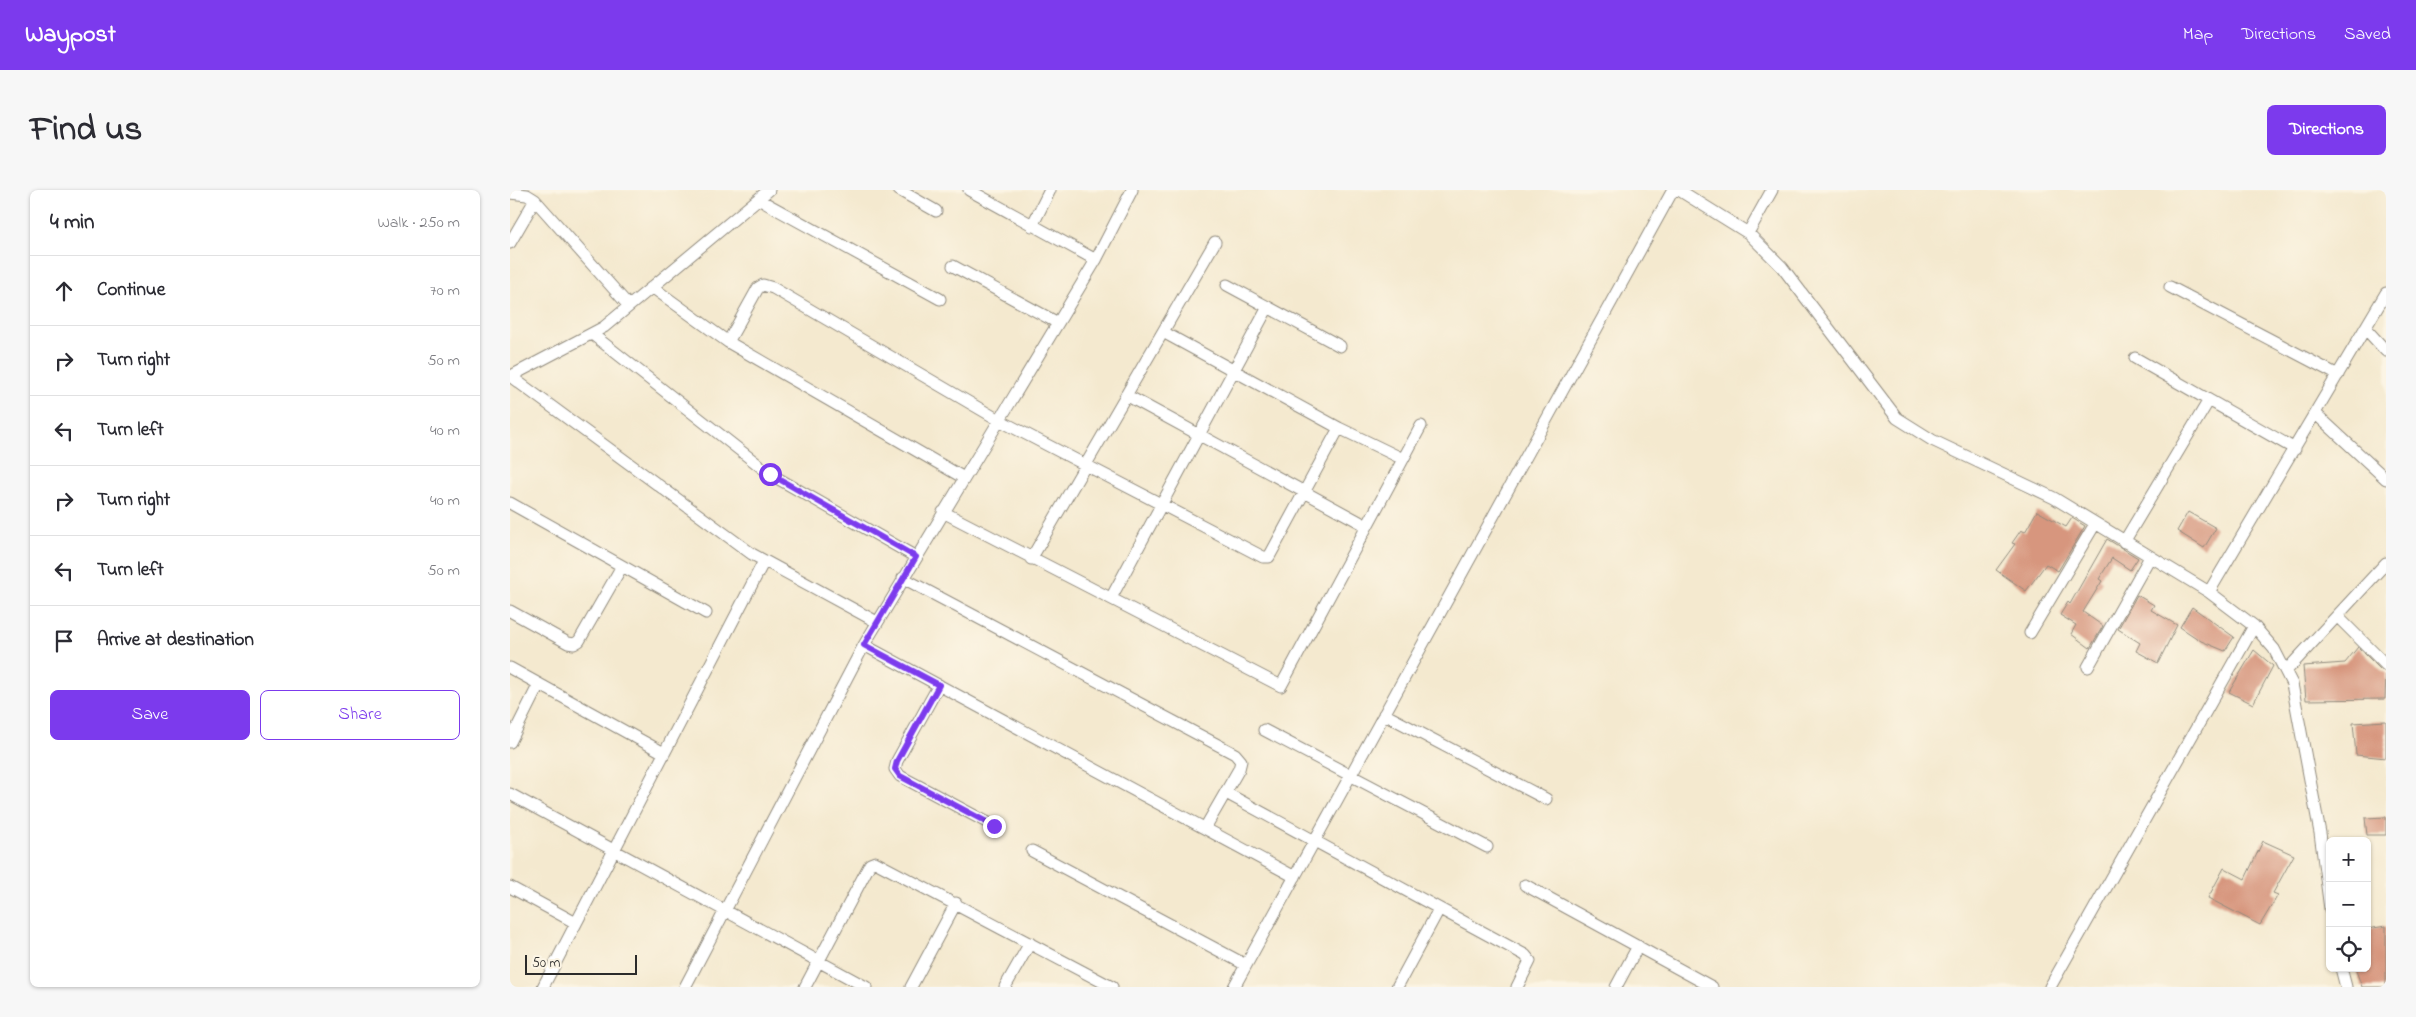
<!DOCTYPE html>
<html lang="en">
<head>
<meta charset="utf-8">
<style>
  :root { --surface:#fff; --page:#f7f7f7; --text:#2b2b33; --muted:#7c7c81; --line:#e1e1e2; --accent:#7c3aed }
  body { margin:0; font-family:"Indie Flower",sans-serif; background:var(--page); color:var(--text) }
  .controls { position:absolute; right:15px; bottom:15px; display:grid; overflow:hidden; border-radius:8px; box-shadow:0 1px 4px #0004 }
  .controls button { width:45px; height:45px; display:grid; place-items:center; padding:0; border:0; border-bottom:1px solid var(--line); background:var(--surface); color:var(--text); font:25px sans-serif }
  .scale { position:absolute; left:15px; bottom:12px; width:112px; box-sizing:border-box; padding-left:5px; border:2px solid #2b2b2b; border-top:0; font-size:14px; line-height:18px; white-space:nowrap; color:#2b2b2b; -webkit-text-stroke:4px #fcf5e5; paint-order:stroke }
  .stop { position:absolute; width:15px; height:15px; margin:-11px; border:4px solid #7c3aed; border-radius:50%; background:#fff }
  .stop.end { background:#7c3aed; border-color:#fff; box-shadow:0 1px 5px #0008 }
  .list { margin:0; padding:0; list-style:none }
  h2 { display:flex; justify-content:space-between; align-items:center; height:65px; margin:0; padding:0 20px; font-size:21px }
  h2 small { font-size:16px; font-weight:400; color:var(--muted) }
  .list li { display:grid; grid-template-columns:32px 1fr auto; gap:15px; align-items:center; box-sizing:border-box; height:70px; padding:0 20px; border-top:1px solid var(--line) }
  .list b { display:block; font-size:19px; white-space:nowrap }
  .list em { font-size:16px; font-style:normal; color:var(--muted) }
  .actions { display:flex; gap:10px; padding:15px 20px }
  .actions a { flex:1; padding:11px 0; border:1px solid var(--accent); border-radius:8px; text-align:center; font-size:18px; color:var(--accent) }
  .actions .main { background:var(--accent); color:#fff }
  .icon { flex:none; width:28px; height:28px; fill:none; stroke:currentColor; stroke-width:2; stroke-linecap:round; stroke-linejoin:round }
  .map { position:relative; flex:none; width:1876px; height:797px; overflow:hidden; border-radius:8px }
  header { display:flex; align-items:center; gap:30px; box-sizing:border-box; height:70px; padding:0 25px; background:var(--accent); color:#fff }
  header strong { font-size:24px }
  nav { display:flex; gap:28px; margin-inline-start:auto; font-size:18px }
  .intro { display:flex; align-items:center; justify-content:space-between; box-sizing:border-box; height:120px; padding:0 30px }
  h1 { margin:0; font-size:35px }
  .button { padding:12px 22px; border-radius:8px; background:var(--accent); color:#fff; font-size:18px; font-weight:700 }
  main { display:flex; gap:30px; padding:0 30px }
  aside { flex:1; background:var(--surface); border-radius:8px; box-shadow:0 1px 4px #0004 }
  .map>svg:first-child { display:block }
</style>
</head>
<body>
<header>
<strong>Waypost</strong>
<nav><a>Map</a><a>Directions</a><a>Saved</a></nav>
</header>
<div class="intro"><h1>Find us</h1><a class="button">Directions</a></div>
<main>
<aside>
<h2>4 min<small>Walk · 250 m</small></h2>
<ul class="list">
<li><svg class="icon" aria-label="ahead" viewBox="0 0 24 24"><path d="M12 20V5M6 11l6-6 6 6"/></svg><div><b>Continue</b></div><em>70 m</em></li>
<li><svg class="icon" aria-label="right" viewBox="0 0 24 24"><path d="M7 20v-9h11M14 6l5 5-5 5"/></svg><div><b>Turn right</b></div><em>50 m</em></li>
<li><svg class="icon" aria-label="left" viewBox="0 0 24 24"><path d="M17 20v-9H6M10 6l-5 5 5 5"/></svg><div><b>Turn left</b></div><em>40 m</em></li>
<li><svg class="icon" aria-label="right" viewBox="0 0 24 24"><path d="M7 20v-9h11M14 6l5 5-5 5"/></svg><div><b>Turn right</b></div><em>40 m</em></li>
<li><svg class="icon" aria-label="left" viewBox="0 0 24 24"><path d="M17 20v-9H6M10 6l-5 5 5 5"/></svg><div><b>Turn left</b></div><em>50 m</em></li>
<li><svg class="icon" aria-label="arrive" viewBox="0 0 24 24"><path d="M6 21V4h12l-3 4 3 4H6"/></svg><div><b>Arrive at destination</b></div></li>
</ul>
<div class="actions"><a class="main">Save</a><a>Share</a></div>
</aside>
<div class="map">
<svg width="1876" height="797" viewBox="0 0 1876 797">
  <rect width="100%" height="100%" fill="#fcf5e5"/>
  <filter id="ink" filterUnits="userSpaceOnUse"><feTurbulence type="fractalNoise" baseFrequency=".02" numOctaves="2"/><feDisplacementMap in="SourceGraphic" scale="10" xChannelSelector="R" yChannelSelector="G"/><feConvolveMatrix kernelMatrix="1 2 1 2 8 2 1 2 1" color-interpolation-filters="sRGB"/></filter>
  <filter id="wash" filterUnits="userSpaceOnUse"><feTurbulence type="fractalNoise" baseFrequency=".0096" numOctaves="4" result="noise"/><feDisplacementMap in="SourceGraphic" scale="20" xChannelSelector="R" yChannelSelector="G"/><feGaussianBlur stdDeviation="1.12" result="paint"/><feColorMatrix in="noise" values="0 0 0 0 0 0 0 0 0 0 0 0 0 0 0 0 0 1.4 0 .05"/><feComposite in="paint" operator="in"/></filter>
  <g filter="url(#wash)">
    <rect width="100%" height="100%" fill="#f4e9cf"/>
    <g id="blocks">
      <path fill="#d7967e" d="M1527 321 1556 337 1562 328 1575 336 1548 381 1536 374 1516 401 1486 380 1505 354 1502 353 1511 340 1515 342Z
        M1678 322 1706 338 1694 358 1667 341Z
        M1597 349 1628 368 1620 380 1602 368 1589 389 1592 391 1573 422 1593 436 1580 458 1561 444 1566 435 1550 425 1558 412 1560 414Z
        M1627 405 1644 415 1641 420 1667 435 1648 473 1626 461 1630 453 1608 439Z
        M1682 417 1724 447 1715 461 1691 451 1670 437Z
        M1848 457 1871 480 1876 482 1875 509 1796 510 1793 476 1835 473Z
        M1744 460 1763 476 1743 514 1719 502Z
        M1876 531V568L1846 565 1843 533Z
        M1876 627V645H1857L1855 628Z
        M1753 651 1784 665 1763 703 1768 705 1750 735 1698 708 1714 678 1735 689Z
        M1876 736V797H1852L1845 778H1857V739Z"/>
    </g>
  </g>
  <g filter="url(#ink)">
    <use href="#blocks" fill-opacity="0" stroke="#908a7d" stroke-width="1"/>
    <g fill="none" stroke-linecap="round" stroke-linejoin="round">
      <defs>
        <path id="minor" d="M389 0 426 21
          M459 0 586 70
          M1169 0 1238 43 1272 77 1387 228 1422 250 1544 308 1699 402 1744 436 1764 459 1782 494 1810 643 1820 719
          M0 3 17 5 25 10 119 116
          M248 9 430 109
          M522 36 540 0
          M1238 43 1262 0
          M0 53 25 10
          M443 76 548 133
          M717 95 830 156
          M142 97 218 152 454 288
          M1660 97 1828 185
          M1855 138 1876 161
          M653 142 829 238 893 269
          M82 144 260 284 406 367
          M218 152 248 98 253 95 263 98 489 230 753 367H759L829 238
          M1625 168 1785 259
          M0 186 242 364 367 432
          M1 186 94 137 259 0
          M616 205 857 336
          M1806 224 1876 289
          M0 313 196 423
          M433 322 771 496 911 236
          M1614 352 1699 210
          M521 369 705 52
          M393 388 725 564 731 571 729 579 695 638
          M1699 402 1876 103
          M601 408 758 117
          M0 421 58 453 64 454 69 451 112 376
          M1827 426 1876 475
          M1520 443 1585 334
          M354 455 785 687
          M1578 477 1640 367
          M0 478 154 563
          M1776 481 1876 373
          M429 495 387 571 385 579 390 586 484 636
          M874 524 1036 609
          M754 540 977 657
          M0 552 29 494
          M716 603 1015 765 1020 771 1007 797
          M0 604 356 797
          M522 661 736 775
          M1015 695 1202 797
          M0 697 66 733
          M1831 778 1836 797
          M33 797 254 371
          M175 797 354 455 586 70 622 0
          M295 797 360 674 365 672 602 797
          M401 797 446 713
          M495 797 520 753
          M724 797 1163 0
          M887 797 929 719
          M1106 797 1128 756
          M1540 797 1744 436"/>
      </defs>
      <use href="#minor" stroke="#908a7d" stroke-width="13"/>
      <use href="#minor" stroke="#fff" stroke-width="11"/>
    </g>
  </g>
  <g fill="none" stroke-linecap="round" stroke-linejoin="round" filter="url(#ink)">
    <path stroke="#7c3aed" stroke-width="6" d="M260 284 406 367 354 455 429 495 387 571 385 579 390 586 484 636"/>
  </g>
</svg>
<div class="controls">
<button>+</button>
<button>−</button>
<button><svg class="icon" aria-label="locate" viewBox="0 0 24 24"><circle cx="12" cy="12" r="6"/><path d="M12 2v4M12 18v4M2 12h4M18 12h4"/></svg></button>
</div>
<div class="scale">50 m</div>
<div class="stop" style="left:260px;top:284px"></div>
<div class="stop end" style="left:484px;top:636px"></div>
</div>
</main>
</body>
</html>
